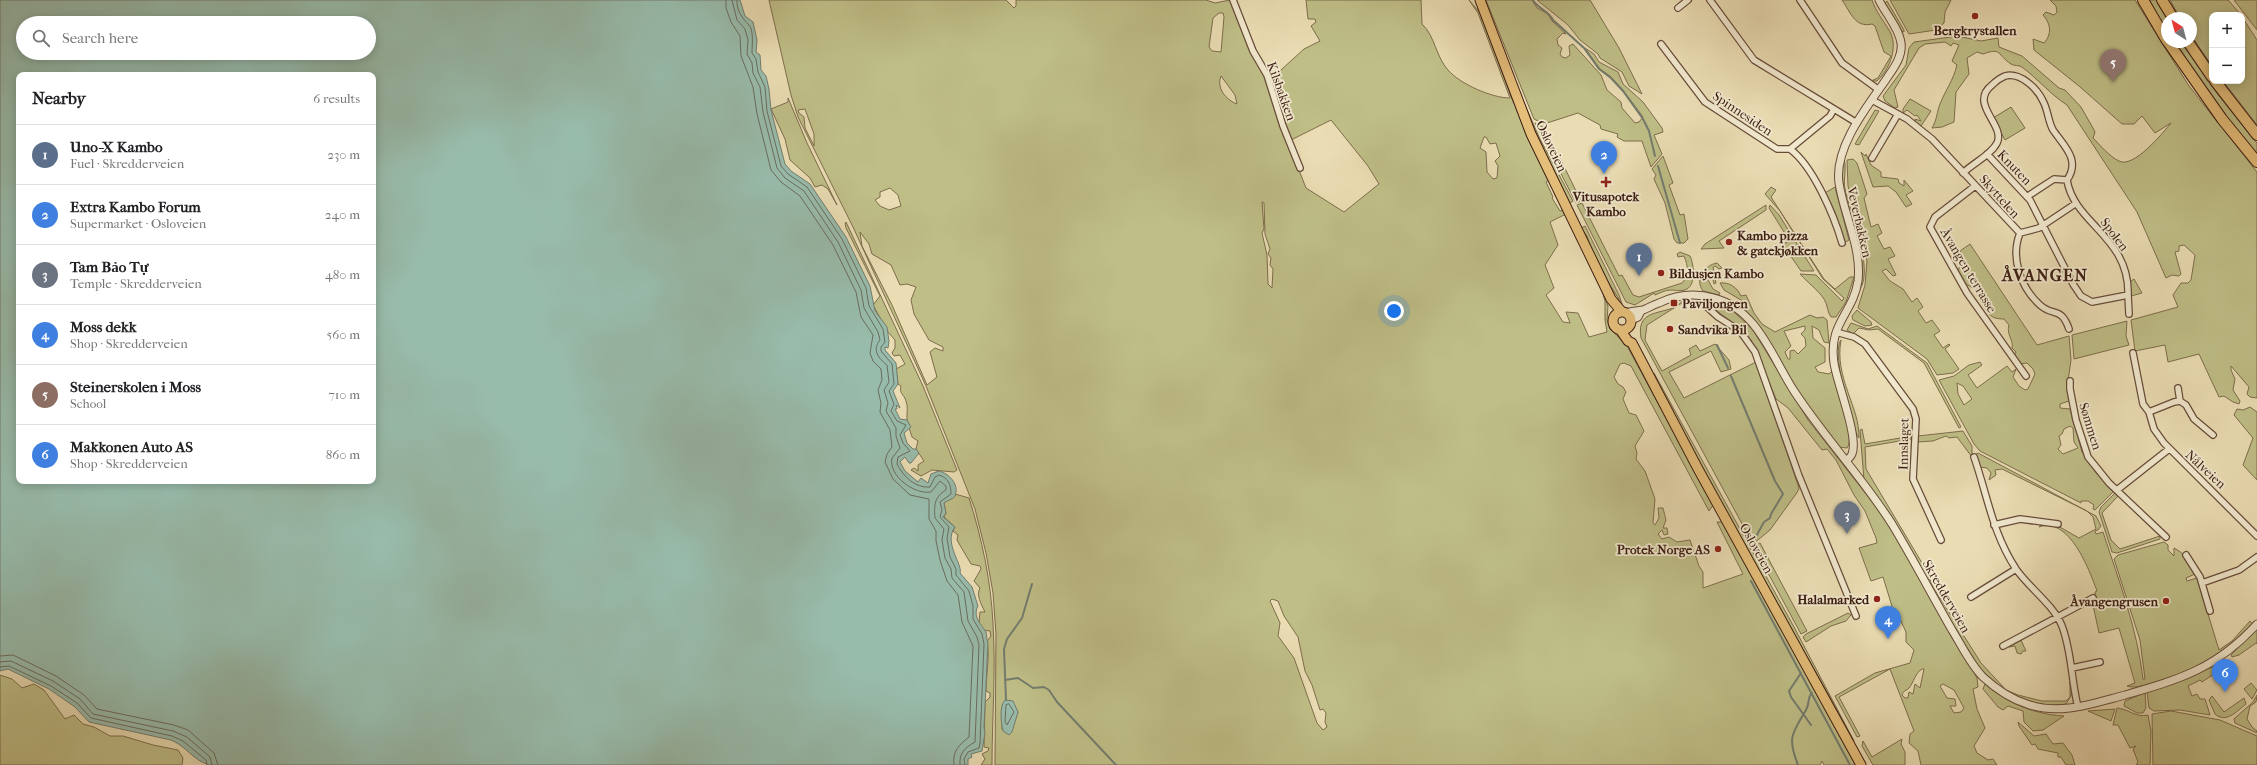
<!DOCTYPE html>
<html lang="en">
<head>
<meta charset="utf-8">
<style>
  :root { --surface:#fff; --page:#f6f6f6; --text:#202124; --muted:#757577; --line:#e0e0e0; --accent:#111827 }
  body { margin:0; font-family:"IM FELL French Canon",serif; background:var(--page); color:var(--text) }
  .controls { position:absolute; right:12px; top:12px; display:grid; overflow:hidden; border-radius:8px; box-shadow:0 2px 10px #0003 }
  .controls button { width:36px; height:36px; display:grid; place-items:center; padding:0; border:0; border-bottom:1px solid var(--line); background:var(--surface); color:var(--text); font:20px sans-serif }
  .compass { position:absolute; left:2161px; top:12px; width:36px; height:36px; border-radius:50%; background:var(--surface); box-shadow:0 2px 10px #0003; rotate:324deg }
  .you { position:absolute; left:1394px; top:311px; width:14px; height:14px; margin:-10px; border:3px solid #fff; border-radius:50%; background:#1a73e8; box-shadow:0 0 0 6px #1a73e833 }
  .badge { display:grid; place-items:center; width:26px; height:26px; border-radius:50%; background:var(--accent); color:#fff; font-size:13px; font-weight:700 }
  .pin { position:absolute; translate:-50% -33px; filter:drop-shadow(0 1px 2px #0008) }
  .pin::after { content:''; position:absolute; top:21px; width:14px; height:12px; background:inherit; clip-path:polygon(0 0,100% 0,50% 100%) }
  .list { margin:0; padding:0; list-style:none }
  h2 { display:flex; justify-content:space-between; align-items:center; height:52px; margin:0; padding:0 16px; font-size:17px }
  h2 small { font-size:13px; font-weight:400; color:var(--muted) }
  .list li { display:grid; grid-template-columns:26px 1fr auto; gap:12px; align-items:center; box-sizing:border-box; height:60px; padding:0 16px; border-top:1px solid var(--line) }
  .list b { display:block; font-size:15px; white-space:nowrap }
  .list p { margin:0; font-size:13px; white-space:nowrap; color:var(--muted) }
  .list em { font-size:13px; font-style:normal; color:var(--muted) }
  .icon { flex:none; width:22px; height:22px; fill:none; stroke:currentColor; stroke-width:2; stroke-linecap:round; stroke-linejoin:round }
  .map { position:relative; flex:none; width:2257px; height:765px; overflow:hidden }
  .search { position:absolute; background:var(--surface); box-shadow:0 2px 10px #0003; left:16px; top:16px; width:360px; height:44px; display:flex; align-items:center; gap:10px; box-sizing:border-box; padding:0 14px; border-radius:22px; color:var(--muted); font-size:15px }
  .panel { position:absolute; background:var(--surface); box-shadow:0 2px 10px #0003; left:16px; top:72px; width:360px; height:412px; border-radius:8px }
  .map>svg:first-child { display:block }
</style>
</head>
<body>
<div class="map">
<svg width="2257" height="765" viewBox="0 0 2257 765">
  <rect width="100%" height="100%" fill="#eadcb3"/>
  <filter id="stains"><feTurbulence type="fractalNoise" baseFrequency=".005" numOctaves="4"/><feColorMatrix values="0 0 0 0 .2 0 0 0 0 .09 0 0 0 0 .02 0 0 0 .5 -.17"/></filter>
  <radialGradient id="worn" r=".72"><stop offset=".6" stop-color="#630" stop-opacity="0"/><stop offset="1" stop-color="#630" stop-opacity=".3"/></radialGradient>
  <path fill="#bfbe87" stroke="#7d6d4c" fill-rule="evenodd" d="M769 0H1006L1014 8 1016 6V0H1206L1215 3 1230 0 1252 55 1266 77 1275 109 1306 188 1344 212 1379 184 1368 166 1331 120 1291 140 1270 80 1304 49 1320 41 1311 26 1316 22 1315 19H1308L1306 0H1421L1422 24C1435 36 1436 57 1448 70 1460 84 1492 98 1510 98L1478 13 1469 0 1480 13 1512 99 1549 180 1546 182 1553 197 1552 198 1560 211 1564 210 1566 214 1550 222 1558 245 1545 265 1554 288 1546 295 1563 322 1570 323 1566 312 1578 313 1589 337 1607 332 1605 320V301L1600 283 1608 306 1607 320 1610 329 1626 344 1713 505 1709 511 1631 366 1624 363 1620 364 1614 377 1618 384 1623 387 1626 392 1623 399 1629 413 1636 415 1644 431 1635 446 1637 453 1636 459 1645 471 1655 499 1653 523 1655 525 1659 518 1658 508H1663L1666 520 1663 528H1667L1668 534 1664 535 1662 530 1658 534 1662 539 1669 537 1677 542 1690 540 1699 566 1703 572V588L1743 574 1717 522H1722L1856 765H1824L1822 761 1820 765H995L996 634 993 593 986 553 975 509 926 386 853 227 798 117 791 95ZM1219 13H1223L1224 17 1221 52 1212 51 1209 47 1213 18ZM1221 76 1235 95 1237 104C1226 100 1216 88 1221 76ZM805 109 814 134V146L805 128 804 117 799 113 798 110ZM1484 137H1486L1490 144 1496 143 1500 156 1495 161 1498 166 1497 178 1493 179 1487 172 1486 152 1480 148ZM890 188 898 195 901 206 889 210 880 206 875 200 880 197V192ZM1262 202 1264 203 1265 234 1270 249 1268 254 1271 258 1270 265 1273 269 1272 288 1268 284 1267 255 1262 233 1264 229ZM860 232 869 244 872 254 891 265 900 285 907 284 916 287 911 300 914 314 929 340 943 347V351L935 348 930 352 937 377 927 385 892 305 862 246ZM1272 599 1278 601 1284 616 1298 637 1305 671 1312 685 1320 710 1323 709 1326 713 1325 722 1327 727 1323 730 1317 723 1294 658 1278 636 1280 623 1270 601ZM1010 700 1018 712 1013 726 1006 732 1002 729V706Z
    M1486 0H1532L1537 8 1548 14 1552 21 1566 34 1563 33 1557 39 1558 45 1562 48 1560 54 1562 57 1566 58 1570 55 1569 46 1573 44 1601 75 1607 90 1621 102 1622 108 1635 123 1639 122 1643 117 1623 90 1610 76 1600 69 1585 48 1594 54 1599 62 1618 72 1623 84 1643 102 1662 128 1663 132 1654 135 1662 154 1651 167 1642 141H1624L1617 137 1618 134 1601 129 1600 125 1578 113 1544 124 1534 119Z
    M1537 0H1590L1619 48 1642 94 1629 86 1622 72 1600 58 1598 54 1580 40 1568 25Z
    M1842 0H1872C1876 12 1883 20 1889 30 1899 46 1890 69 1877 81H1871L1878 78 1891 56 1884 52 1875 26 1872 24C1855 28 1851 13 1842 0Z
    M1890 0H1951L1945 12 1944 23 1936 30 1909 34Z
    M2050 0H2135L2189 86 2257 172V398L2250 397 2247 394 2249 387 2231 366V370L2235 379 2233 390 2240 401 2239 404 2233 402 2224 396 2219 397 2199 354 2168 362 2165 345 2135 351 2131 320 2178 307 2173 295 2181 283H2188L2191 280 2195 255 2184 245 2179 246V251L2175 252 2181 274 2179 276 2172 275 2166 278 2137 212 2067 105C2050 94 2038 79 2022 67 2019 65 2014 66 2011 64 1997 55 2002 47 1983 54L1977 52 1967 58 1969 74 1956 92 1954 122 1942 127 1932 128C1937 120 1937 111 1940 104 1946 89 1953 81 1957 65L1952 61 1959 45 1953 43 1951 46 1945 42 1925 44 1919 48 1894 90 1898 107 1895 108 1885 101 1883 96 1906 65 1909 48 1914 42 1958 36 1981 41 1998 38 1999 47 2022 56 2059 88 2065 90 2081 107 2093 128 2095 132 2093 138C2100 145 2110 157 2119 161 2133 169 2163 133 2171 123L2155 133 2142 116 2134 124H2122L2079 86 2034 50 2033 39 2044 43C2052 34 2051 24 2043 15L2046 12 2054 15 2057 12 2056 6Z
    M2147 0H2157L2167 18V32Z
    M2170 0H2228L2241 15H2212V66L2191 35V18H2180Z
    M2234 0H2257V30Z
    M1887 1 1904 30V32L1901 31 1885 3Z
    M2242 17 2257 40V125L2223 81H2242Z
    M2173 42H2182L2219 96 2257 143V155L2232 125Z
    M1513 78 1540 139 1573 201 1569 204 1538 139Z
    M788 98 807 143 837 205 828 189 822 185 815 187 810 178 790 160 785 139 771 109 788 102Z
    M1910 99 1931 111 1921 126 1916 123 1915 119 1921 121 1917 115 1915 116 1907 110 1903 113V109Z
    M2011 107 2025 128 2005 140 1993 118Z
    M1875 110 1879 111 1859 145 1855 144Z
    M1535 123 1545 128 1581 201 1576 203Z
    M1861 152 1865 156 1866 154 1871 165 1881 172V177L1898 179 1899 183 1904 186V180L1913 191 1906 195 1912 204 1906 207 1896 192 1888 186 1873 187Z
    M1663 156 1673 183 1669 185 1680 215 1684 214 1688 239 1684 243H1677L1674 239 1665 203 1654 179 1656 175 1652 169Z
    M1844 159C1847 167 1843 180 1845 189 1850 212 1874 269 1860 289L1843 187 1842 173Z
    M1853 159 1857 163 1867 194 1864 198 1871 227 1878 224 1882 233 1877 236 1884 249 1890 247 1895 256 1888 259 1896 275 1893 276 1886 269 1882 271 1890 281 1903 289 1912 302 1917 298 1923 307 1918 311 1926 323 1932 320 1940 331 1934 335 1943 348 1949 344 1950 345 1945 349 1959 369 1953 373 1937 375 1927 359 1858 308 1865 285 1867 261 1848 186 1847 160Z
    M1771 187 1776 190 1771 197 1824 279 1835 289 1850 277H1854L1846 302 1836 317H1831C1827 312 1828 305 1824 299 1818 290 1807 282 1800 274L1816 275 1842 301 1844 298 1823 279 1780 211 1765 194Z
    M1835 187 1849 240 1844 243 1835 212 1825 193Z
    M1582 203 1619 276 1622 275 1633 295 1639 297 1682 283C1690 275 1688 266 1684 256L1678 257 1677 254 1680 252 1690 256C1694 264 1696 284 1687 289 1682 292 1675 290 1671 290 1665 290 1660 293 1655 295L1654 293 1635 305 1626 302 1577 205Z
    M1766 205V210L1719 241 1724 248 1701 249 1705 244Z
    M1770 205 1779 215 1814 271H1801L1781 242 1786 243 1789 240 1769 208Z
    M846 222 923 386 957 470 954 472 932 470 921 476 911 470 914 468 918 471V465L924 461 916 449 918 441 912 437C911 434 906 419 907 416 907 410 908 407 906 401 904 394 899 394 901 386L898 384 896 369 905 364 900 355 894 356 892 353 895 348V340L888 332 873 305 880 296 846 228 845 223Z
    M1585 226 1619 295 1622 304 1607 280 1591 248 1587 236 1581 228Z
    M1970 244 2037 345 2069 336 2071 360 2067 388 2069 401 2060 404V408L2070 409 2082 452 2096 473 2114 491 2095 510 2093 509 2094 505 2088 501H2081V503L1980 451 1974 444 1939 380 1954 376 1969 365 1980 362 1982 365 1968 375 1977 388 2007 366 2012 372 2016 369 2013 377 2019 386 2025 390 2028 389 2035 374 2033 369 2027 363 2019 364 2014 356 2016 352 2012 348C2014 340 2006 335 2009 325L2004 319C1986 319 1988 310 1980 299 1978 295 1976 295 1976 290L1966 284 1958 270 1964 259 1960 251ZM1957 383 1963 386 1972 399 1964 405 1958 394ZM2070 426 2073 428 2074 442 2078 448 2063 454 2058 449 2061 445 2059 436 2062 434 2064 429Z
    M1717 263 1722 268 1719 269 1715 266 1713 267 1716 283 1714 284 1712 276 1709 277 1708 280 1713 289 1720 293 1719 295 1703 291C1694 279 1705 265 1717 263Z
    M2134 279 2142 293 2131 296 2130 282Z
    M1720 283C1729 282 1737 287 1741 296L1746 295 1754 313 1762 324 1775 332 1810 315 1817 318 1823 317 1827 320 1829 343 1824 342 1819 330 1812 326 1813 338 1825 348V362L1815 367 1818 372 1829 374 1832 371C1836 385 1856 438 1847 448L1839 447C1821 426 1805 403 1791 380 1777 355 1765 327 1743 309L1746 307V303L1724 290ZM1805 326V330L1801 334 1805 338 1806 346 1798 354 1794 350 1790 351V359H1788L1785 352 1791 346 1784 331Z
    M1683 300H1690L1691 302 1682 303 1647 325 1645 340 1662 371 1691 355 1689 349 1696 345 1700 351 1715 344 1729 360 1731 369 1721 372 1711 351 1669 372 1684 398 1756 362 1798 485 1799 489 1796 494 1770 530 1753 544 1641 338C1635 304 1671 318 1683 300Z
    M1714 302 1732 310 1753 330 1808 420 1874 504 1890 528 1977 678 1978 687 1973 689 1977 709 1985 728 1974 746 1977 753 1988 760 1993 759 1997 765H1921L1918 751 1909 743 1910 734 1914 731 1890 669 1839 697 1860 736 1857 737 1835 696 1875 673 1910 663 1914 650 1906 642V632L1898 615 1895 616 1883 577 1871 581 1859 548 1877 543 1876 538 1865 511 1854 495 1836 460 1827 449 1822 450 1788 408 1776 399 1751 340 1740 328 1710 306V303ZM1922 669H1924L1920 688 1915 684 1913 694 1909 692 1908 698H1905L1902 695C1904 690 1906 691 1909 688 1914 682 1915 673 1922 669ZM1943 684 1954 690 1964 708 1961 712 1954 713 1950 706H1956L1955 699 1947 698 1940 686Z
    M1857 310 1871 322 1872 325 1865 326 1853 320 1852 316Z
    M2127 321 2126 336 2129 345 2074 359 2072 335Z
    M1851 323 1868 329 1877 326 1927 363 1961 427 1959 428 1924 363 1878 329 1869 330 1859 328 1853 334 1847 330Z
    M1841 340C1834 378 1860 407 1859 438 1851 429 1831 349 1841 340Z
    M1654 373 1794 627 1854 741 1680 428 1653 374Z
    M2250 407 2257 412V480L2243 465 2253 438 2234 415 2237 409 2243 410Z
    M1862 429 1865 444 1912 436 1911 439 1865 447 1866 469 1925 568 1933 587 1981 663 2006 690 2018 695 2042 701H2066L2070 697V682L2072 694 2066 704C2033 710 2001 691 1979 667L1864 480 1860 430Z
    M1963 431 1972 446V457L1957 437 1949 438 1946 436 1933 441 1917 442 1918 436Z
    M1978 453 2096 516 2101 526 2098 530 2095 531 2096 534 2103 532C2119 581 2137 628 2143 679H2145L2140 640 2114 559 2118 555 2164 542 2168 545V550L2174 556V548C2184 553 2193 563 2195 574L2186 578 2187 581 2197 578 2219 650 2232 641 2250 621 2252 624C2243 636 2227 651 2214 659 2199 668 2141 692 2127 686L2135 683 2119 628 2099 633 2093 605 2091 604 2096 600 2095 592 2097 591C2089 569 2069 516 2039 527L2042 524 2058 526 2079 538 2096 529 2093 517 2087 511 2002 469 1995 470 1996 475 1989 480 1991 473 1987 468 1980 467 1975 455Z
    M2115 493 2118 496 2102 513 2111 540 2120 549 2160 536V539L2117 553 2112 552 2099 512 2101 507Z
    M955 494 969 498C982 539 991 581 993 624 996 671 992 718 992 765H981L985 759 982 754 988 751 989 748 984 747 985 702 990 697V693L986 691C986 675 990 656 987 641L991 636 990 631 983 630 979 623 980 612H985C981 604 976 595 980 588L974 581 981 569 980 566 971 564 957 540 958 535 953 531 955 527 944 517 946 513 944 503Z
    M1760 543 1807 631 1801 634 1754 547Z
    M1848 613 1851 615 1846 621 1831 626 1806 642 1803 637 1806 634Z
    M2257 628V644L2256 643 2239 655 2232 657 2231 655Z
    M2021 640 2026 651H2023L2021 654 2017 653 2015 646 2009 647Z
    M2219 664H2223L2220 670 2202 682 2200 680 2188 686 2192 696 2197 694 2200 699H2205L2210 715 2180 710 2154 711 2149 708 2147 692 2191 677Z
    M0 675 12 679 22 688 34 684 44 690 65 719 74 715 83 724 94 727 110 736H123L153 745 178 750 183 758 182 765H0Z
    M2251 683 2257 690 2252 699 2244 689Z
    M1985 684C2009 704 2034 714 2064 716L2043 730 2033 731 2024 722 2023 711 2008 706 2003 710 1998 707 1983 689Z
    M2145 693 2146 708 2143 713H2137L2124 706 2125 701Z
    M2257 695 2256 702 2250 706 2247 719 2252 727 2257 731V733L2235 723 2234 719 2253 702Z
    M2212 696 2224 712 2244 698 2246 704C2237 711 2226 724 2215 714L2209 700Z
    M2117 708C2129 709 2136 718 2148 715L2151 731 2150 765H2136L2138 762 2133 749 2136 746 2130 748 2118 725H2113Z
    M2115 709 2111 721 2088 711Z
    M2171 711 2220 720 2257 736V765H2153L2152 714Z
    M2018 722 2034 736 2046 734 2053 744 2063 743 2072 755 2075 765H2066L2061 757H2058V753L2038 749 2035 744 2032 745 2019 726Z
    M1902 739 1901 744 1905 752V765H1873L1862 746 1863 741 1872 757Z"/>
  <path fill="#98bcac" stroke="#737c6e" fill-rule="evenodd" d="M0 0H740L745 16 753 22 757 40 756 52 760 55 761 70 766 76 769 89 771 110 785 164 791 171 810 184 846 237 870 286 875 311 887 327 889 341 888 348 885 347V350L896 363 898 384 893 391 900 408 896 405 897 409H895L900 419 907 420 911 427 904 433 907 443 913 449H916L919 453 911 463H909L905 457 900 462 905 471 918 482 921 478 928 483 931 474 939 471C948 473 960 484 955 496 953 500 947 500 944 503L946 513 943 517 955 527C943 543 963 564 960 573L972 587 978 606C972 617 982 625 986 632 987 635 986 639 988 642L984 727 985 733 982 751 971 754 972 757 968 759V765H209C193 760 186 746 171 740L89 722 75 707 49 689 8 669 0 671ZM23 23H369V53H23ZM19 75H373V481H19Z
    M1005 700 1013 701 1018 712 1012 732 1009 735 1003 731C1001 723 999 706 1005 700Z"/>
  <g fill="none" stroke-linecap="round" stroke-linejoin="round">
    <path stroke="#6a6c5e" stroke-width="1" d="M726 0V8L731 22 740 36 741 56 753 87 757 114 771 170 781 182 800 196 833 245 856 292 861 317 873 335 870 353 873 361 881 369 882 380 878 390 881 403 880 412 890 430 892 447 887 454 885 462 893 479 910 495 929 499V519L936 531V541L940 560 947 581 958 595 962 622 973 646 969 737C959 745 952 751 954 765
      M732 0 737 20 745 29 748 40 747 54 752 63 753 73 760 87 763 112 777 168 785 178 804 191 838 242 861 290 864 308 878 332 880 340C872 350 878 358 887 365L889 382 884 390 888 403 886 411 896 428V436L900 448 892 458C888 476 915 495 931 492L940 481 946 486V490C934 497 934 506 935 518L944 529 942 540 945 558 951 569 952 578 964 592 968 621 977 637 979 645 975 742C965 748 959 752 960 765
      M737 0C736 10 742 18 749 25 754 31 752 45 752 53L756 59 758 72 765 87 767 111 781 166 788 174 807 187 842 239 866 288 869 306 883 329 885 342 881 347V351L892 364 894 384 889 391 894 404 891 411 897 421 906 425 900 435 903 443 910 451 898 457 897 464C904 477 915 488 930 487L935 477 939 475C948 478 951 484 951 494L940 502 942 510 940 517 949 527 947 538 950 557 956 569V575L969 591 973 606V619L982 634 984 644 980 743 979 748 968 752 964 759 965 765
      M0 656 13 655 56 676 84 695 97 709 174 725 188 730 214 753 218 765
      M0 662 11 661 53 681 80 699 93 714 173 731 187 737 210 757 212 765
      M0 667 9 666 51 686 77 703 91 718 172 736 183 741 206 760 207 765
      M1009 704 1014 712 1007 725 1005 722 1006 705Z"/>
    <path stroke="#737c6e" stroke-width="2" d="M1533 0C1538 9 1548 10 1553 20L1584 48 1599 69 1611 78 1623 91 1643 119 1649 131 1655 156
      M1658 166 1680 243
      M1717 345 1728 368
      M1731 376 1775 481 1783 494 1771 514 1770 518 1764 522 1754 540
      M1751 581 1850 765
      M1801 673 1789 691 1791 697 1811 725
      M1005 680 1018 678 1033 688 1044 687 1049 690 1057 702 1116 765
      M1006 700 1004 649 1007 639 1022 618 1032 584
      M1798 765C1787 737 1792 734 1806 710 1810 704 1807 697 1812 693"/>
    <defs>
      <path id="minor" d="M1233 0 1253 51 1267 75 1283 126 1300 168
        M1710 0 1754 60 1857 123
        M1800 0 1842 63 1879 90
        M1678 8 1688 0
        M1661 44 1705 102 1777 149H1790L1830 116 1834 109
        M1872 100 1907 119 1932 139 2020 233
        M1790 149C1813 166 1834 215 1842 243
        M1872 158 1898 114
        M1963 173C1973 163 1991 155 1997 143 2006 125 1968 104 1992 85 1996 81 2000 78 2005 76 2020 72 2037 88 2043 101 2048 110 2048 121 2053 130 2064 146 2081 160 2067 180 2074 224 2130 237 2128 295L2092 302 2081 296 2073 284 2030 200 1987 154
        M1975 186 1935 217 1930 227 1967 293 2026 376
        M2028 196 2054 179 2067 180
        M2020 233C2010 258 2021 288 2040 305 2053 317 2061 306 2069 329
        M2020 233 2039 228 2075 204
        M2128 295 2129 314
        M1703 296 1704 302 1706 306 1718 317 1740 331 1755 352 1799 476 1856 616
        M1836 332 1854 337 1865 344 1913 409 1916 419 1913 479 1941 540
        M2133 353 2143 404 2149 412 2154 429 2164 443 2257 536
        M2070 381V389L2076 420 2088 457 2109 483 2166 537
        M2178 388 2180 401
        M2149 412 2174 402 2180 401 2186 405 2194 419 2213 435
        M1974 457C1988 497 1992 532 2016 569 2029 588 2053 604 2062 626 2072 652 2071 680 2078 707
        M2117 490 2169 449
        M1994 525 2020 519 2058 524
        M2186 555 2200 577 2210 611
        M2202 583 2239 570 2257 557
        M1971 597 2016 569
        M2003 646 2093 598
        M2072 668 2100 662"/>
      <path id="tertiary" d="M1626 313C1632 311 1637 311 1643 310 1648 308 1653 305 1659 303 1676 295 1696 293 1714 298 1757 309 1772 357 1794 391 1824 437 1862 477 1892 524 1913 559 1932 595 1952 630 1962 646 1970 664 1983 677 1996 689 2011 699 2027 704 2059 716 2094 703 2125 695 2181 679 2217 668 2257 624
        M1631 320 1638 317 1641 311
        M1846 461C1848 459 1851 457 1852 454 1859 437 1837 384 1834 363 1828 323 1853 314 1858 281 1862 249 1844 215 1839 183 1834 148 1866 108 1885 81 1893 69 1903 57 1901 43 1899 28 1885 13 1879 0"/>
      <path id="primary" d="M1480 0 1531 134 1611 299 1622 312
        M1613 321a9 9 0 1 1 18 0a9 9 0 1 1-18 0Z
        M1621 331 1628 341 1632 343 1697 467 1861 765"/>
      <path id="motorway" d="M2143 0 2167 41
        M2162 0 2173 18
        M2168 42 2222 119 2257 162
        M2188 42 2212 77
        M2215 81 2257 135"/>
    </defs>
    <use href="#minor" stroke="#674c3a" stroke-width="8"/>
    <use href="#tertiary" stroke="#674c3a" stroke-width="9"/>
    <use href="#primary" stroke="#3b1c11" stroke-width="11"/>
    <use href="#motorway" stroke="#3b1c11" stroke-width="12"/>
    <use href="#minor" stroke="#f1e8ce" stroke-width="5.5"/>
    <use href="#tertiary" stroke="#f1e8ce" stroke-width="7"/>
    <use href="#primary" stroke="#e5be7a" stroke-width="9"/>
    <use href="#motorway" stroke="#e5be7a" stroke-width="10"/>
  </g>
  <g fill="#8f2418" stroke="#f1e8ce" stroke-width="1.5">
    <circle cx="1975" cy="16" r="4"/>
    <path d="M1604 176h4v4h4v4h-4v4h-4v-4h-4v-4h4z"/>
    <circle cx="1729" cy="242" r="4"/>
    <circle cx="1661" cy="273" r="4"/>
    <rect x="1670" y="299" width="8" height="8" rx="2"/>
    <circle cx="1670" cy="329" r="4"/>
    <circle cx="1718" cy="549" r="4"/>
    <circle cx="1877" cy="599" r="4"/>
    <circle cx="2166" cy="601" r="4"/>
  </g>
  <g text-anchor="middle" stroke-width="3.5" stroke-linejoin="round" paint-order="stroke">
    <g font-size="13" font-weight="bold" fill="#3b1c11" stroke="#f1e8ce" text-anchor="start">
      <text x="1975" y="35" text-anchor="middle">Bergkrystallen</text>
      <text x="1606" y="201" text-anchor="middle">Vitusapotek<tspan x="1606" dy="15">Kambo</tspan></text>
      <text x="1737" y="240">Kambo pizza<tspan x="1737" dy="15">&amp; gatekjøkken</tspan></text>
      <text x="1669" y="278">Bildusjen Kambo</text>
      <text x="1682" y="308">Paviljongen</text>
      <text x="1678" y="334">Sandvika Bil</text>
      <text x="1710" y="554" text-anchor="end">Protek Norge AS</text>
      <text x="1869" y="604" text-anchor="end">Halalmarked</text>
      <text x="2158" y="606" text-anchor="end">Åvangengrusen</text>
    </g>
    <g font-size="13" fill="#3b1c11" stroke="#f1e8ce">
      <text transform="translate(1282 91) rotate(70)" y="5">Kilsbakken</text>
      <text transform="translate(1743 113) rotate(34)" y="5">Spinnesiden</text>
      <text transform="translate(1552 146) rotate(65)" y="5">Osloveien</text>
      <text transform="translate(2015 167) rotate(46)" y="5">Knuten</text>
      <text transform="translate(2000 196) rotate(48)" y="5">Skyttelen</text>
      <text transform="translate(1860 222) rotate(77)" y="5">Veverbakken</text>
      <text transform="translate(2115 234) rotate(53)" y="5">Spolen</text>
      <text transform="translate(1969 270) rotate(59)" y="5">Åvangen terrasse</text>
      <text transform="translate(2091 426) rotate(73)" y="5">Sømmen</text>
      <text transform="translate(1903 444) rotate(-89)" y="5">Innslaget</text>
      <text transform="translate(2206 469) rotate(43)" y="5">Nålveien</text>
      <text transform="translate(1757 548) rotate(61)" y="5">Osloveien</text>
      <text transform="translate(1947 596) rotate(60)" y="5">Skredderveien</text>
    </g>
    <g font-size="17" font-weight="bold" letter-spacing="1" fill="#3b1c11" stroke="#f1e8ce">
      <text x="2045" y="281">ÅVANGEN</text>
    </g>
  </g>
  <rect width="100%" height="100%" filter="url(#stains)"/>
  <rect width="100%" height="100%" fill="url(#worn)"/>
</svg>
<div class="controls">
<button>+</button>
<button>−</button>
</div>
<svg class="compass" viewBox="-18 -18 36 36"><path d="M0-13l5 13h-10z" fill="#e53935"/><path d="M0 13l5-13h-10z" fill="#757577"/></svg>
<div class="you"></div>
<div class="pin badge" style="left:1639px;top:276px;background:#5c6f8a">1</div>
<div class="pin badge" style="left:1604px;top:174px;background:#3f7fe0">2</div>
<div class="pin badge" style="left:1847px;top:534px;background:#6b7280">3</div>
<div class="pin badge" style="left:1888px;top:639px;background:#3f7fe0">4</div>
<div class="pin badge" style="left:2113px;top:82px;background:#8d6e63">5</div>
<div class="pin badge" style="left:2225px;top:692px;background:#3f7fe0">6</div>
<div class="search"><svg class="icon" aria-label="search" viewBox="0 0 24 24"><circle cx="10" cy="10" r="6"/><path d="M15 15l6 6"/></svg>Search here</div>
<section class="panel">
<h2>Nearby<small>6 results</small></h2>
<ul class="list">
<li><span class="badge" style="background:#5c6f8a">1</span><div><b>Uno-X Kambo</b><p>Fuel · Skredderveien</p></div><em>230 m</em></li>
<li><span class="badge" style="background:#3f7fe0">2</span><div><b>Extra Kambo Forum</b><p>Supermarket · Osloveien</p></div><em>240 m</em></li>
<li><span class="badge" style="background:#6b7280">3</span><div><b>Tam Bảo Tự</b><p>Temple · Skredderveien</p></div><em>480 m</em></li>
<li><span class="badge" style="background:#3f7fe0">4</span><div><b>Moss dekk</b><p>Shop · Skredderveien</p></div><em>560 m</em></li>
<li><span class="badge" style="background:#8d6e63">5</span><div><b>Steinerskolen i Moss</b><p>School</p></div><em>710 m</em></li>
<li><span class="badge" style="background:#3f7fe0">6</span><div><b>Makkonen Auto AS</b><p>Shop · Skredderveien</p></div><em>860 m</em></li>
</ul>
</section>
</div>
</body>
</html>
